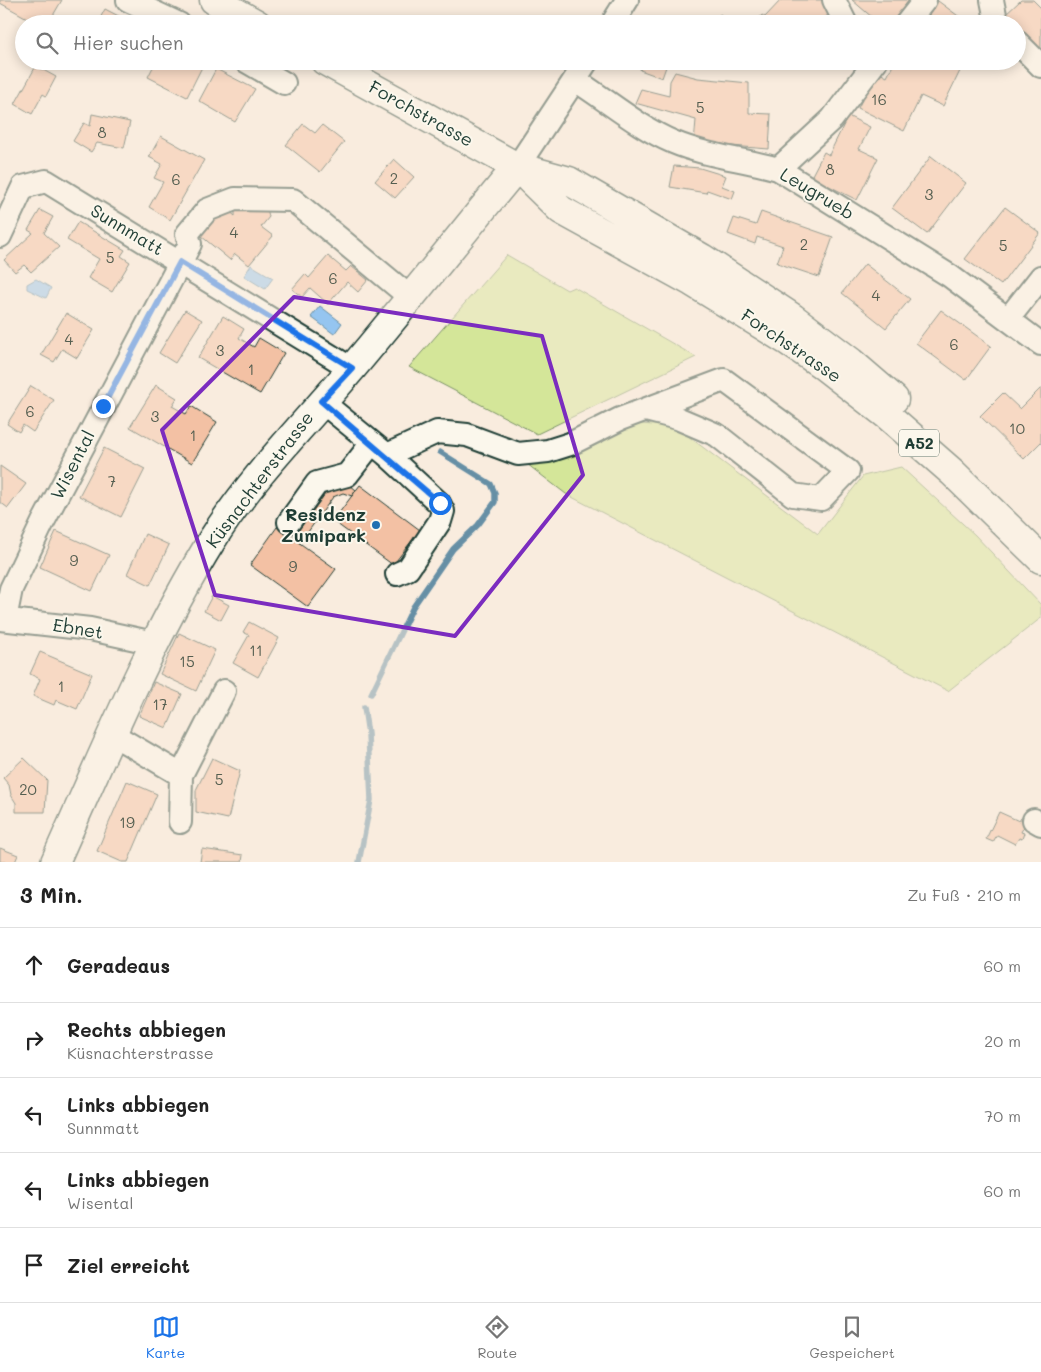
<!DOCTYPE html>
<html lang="de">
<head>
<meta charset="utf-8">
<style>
  :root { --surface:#fff; --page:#f2f2f2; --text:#222; --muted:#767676; --line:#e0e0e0; --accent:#1a73e8 }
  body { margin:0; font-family:Mali,sans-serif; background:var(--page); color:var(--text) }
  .stop { position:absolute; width:15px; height:15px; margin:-11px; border:4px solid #1a73e8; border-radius:50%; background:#fff }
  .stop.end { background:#1a73e8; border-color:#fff; box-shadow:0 1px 5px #0008 }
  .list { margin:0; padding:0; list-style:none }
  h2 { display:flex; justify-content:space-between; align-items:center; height:65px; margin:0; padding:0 20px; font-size:21px }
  h2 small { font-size:16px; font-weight:400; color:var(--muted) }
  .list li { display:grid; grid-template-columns:32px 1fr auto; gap:15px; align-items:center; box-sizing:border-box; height:75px; padding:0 20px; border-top:1px solid var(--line) }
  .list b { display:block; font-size:19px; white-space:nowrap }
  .list p { margin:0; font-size:16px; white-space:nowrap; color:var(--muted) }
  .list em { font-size:16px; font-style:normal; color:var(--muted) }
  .icon { flex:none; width:28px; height:28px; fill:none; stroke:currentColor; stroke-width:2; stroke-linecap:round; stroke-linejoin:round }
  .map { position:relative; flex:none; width:1041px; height:862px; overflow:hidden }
  .search { position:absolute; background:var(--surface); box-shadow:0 2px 12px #0003; left:15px; right:15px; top:15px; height:55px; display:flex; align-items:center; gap:12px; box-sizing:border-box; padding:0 18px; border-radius:28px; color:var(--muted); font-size:19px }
  .sheet { height:440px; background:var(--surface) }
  nav { display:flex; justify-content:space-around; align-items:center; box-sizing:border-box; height:70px; border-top:1px solid var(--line); background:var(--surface); font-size:14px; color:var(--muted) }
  nav a { display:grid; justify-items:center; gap:2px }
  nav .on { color:var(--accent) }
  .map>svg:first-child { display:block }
</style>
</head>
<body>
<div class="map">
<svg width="1041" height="862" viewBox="0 0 1041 862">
  <rect width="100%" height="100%" fill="#f9ecde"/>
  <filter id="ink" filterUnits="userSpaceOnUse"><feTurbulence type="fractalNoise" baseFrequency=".02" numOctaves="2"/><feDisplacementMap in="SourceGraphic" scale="10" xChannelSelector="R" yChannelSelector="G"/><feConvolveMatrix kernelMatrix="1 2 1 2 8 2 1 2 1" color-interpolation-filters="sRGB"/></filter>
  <g filter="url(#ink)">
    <path fill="#d4e699" stroke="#7a9266" d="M507 255 567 290 574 287 696 357 537 434 409 367Z
      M630 423 676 427 818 534 863 476 901 467 975 535 1041 605V618L948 691 566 494 523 461Z"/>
    <path fill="#95c5f0" stroke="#668fa5" d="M251 265 273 278 265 289 244 276Z
      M36 279 51 288 46 298 27 289V284Z
      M320 306 342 323 334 334 311 317Z"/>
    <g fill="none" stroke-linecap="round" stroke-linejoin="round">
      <path stroke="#668fa5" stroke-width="5.5" d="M371 694 413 607 453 549 478 525 495 502V493L491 484 440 452
        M359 862 371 800 368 734 364 707"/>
    </g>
    <path fill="#f3c1a4" stroke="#1f3d34" d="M0 0H62L48 24H38L0 3Z
      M781 0H828L835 6 820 24H754L762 15 765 17Z
      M852 0H909L912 2 894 24H880Z
      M1021 0H1033L1041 8V54L1017 30V24H1011L1004 16Z
      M938 1 969 24H921Z
      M105 9 134 24H97Z
      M720 14 732 24H708L715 16 717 18Z
      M156 61H205L187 97 148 77Z
      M643 61H668L662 78 640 70Z
      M895 61H928L935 65 939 61 960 71 943 106 921 96 904 131 858 108 876 71 887 77Z
      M36 66 56 77 46 96 43 94 32 114 15 104Z
      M216 69 255 89 235 122 199 101Z
      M675 72 698 78 749 83V113L771 114 769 149 694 143 696 120 635 103 641 89 669 96 670 81Z
      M92 114 130 122 124 148 97 143 91 152 73 141 84 123 90 126Z
      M848 116 870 127 859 149 878 158 857 200 811 177 824 152 829 155Z
      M303 124 315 133 322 125 344 142 320 172 286 145Z
      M161 136 204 160 170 220 149 207 163 182 154 178 162 164 149 157Z
      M931 156 966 183 927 234 892 208Z
      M394 159 414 177 395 198 375 181Z
      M674 166 700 168 726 176 722 186 735 191 732 199 707 190 706 193 670 187Z
      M251 203 267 208 269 217 261 227 273 236 249 265 235 254 230 260 195 231 228 210 235 216V204L246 211Z
      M1005 207 1040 233 1001 285 965 259Z
      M40 210 53 217 44 233 59 247 31 272 24 265 15 272 4 260 33 233 28 230Z
      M761 212 833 237 819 277 777 263 783 246 757 237 755 244 728 234 734 218 756 225Z
      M78 222 125 250 121 256 130 262 112 292 88 278 99 259 67 240Z
      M328 256 346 271 351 266 368 280 358 292 347 282 328 304 310 288 302 297 292 289 305 274 309 278Z
      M865 264 910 299 886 328 842 293Z
      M185 310 202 320 175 363 159 353Z
      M941 310 991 346 966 380 916 343Z
      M66 313 94 330 77 358 62 349 54 362 41 355Z
      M223 316 244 329 239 338 254 347 259 338 284 353 260 394 198 358Z
      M156 385 177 398 172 406 186 414 191 406 217 422 192 463 130 427Z
      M31 386 54 400 33 432 23 425 19 432 7 424Z
      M1041 388V442L1024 459 980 416 1003 393 1020 409Z
      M104 448 145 469 121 517 79 496Z
      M0 466 26 484 8 508 0 502Z
      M350 485 356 490 352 496 343 493 333 497 300 543 293 538 328 490Z
      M360 485 420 530 393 565 333 521Z
      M277 527 336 569 308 607 250 565Z
      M56 531 109 555 92 591 40 567Z
      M145 534 169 545 150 585 127 574Z
      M212 596 229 605 221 620 204 611Z
      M249 622 279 638 258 677 233 663 249 635 243 632Z
      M179 633 215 650 196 691 160 674Z
      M40 652 92 674 77 709 56 700 54 705 33 696 40 679 30 674Z
      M154 682 182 694 167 728 139 716Z
      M24 758 47 780 45 812H16V803L11 795 9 785 3 778Z
      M212 758 240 771 228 819 196 812V790Z
      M127 781 157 794 128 862H122L97 851Z
      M999 812 1019 821 1021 818 1027 821 1021 832 1024 833 1022 839 1019 838 1015 844 997 835 993 842 986 839Z
      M0 848 18 855 15 862H0Z
      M202 849 243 855 242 862H200Z"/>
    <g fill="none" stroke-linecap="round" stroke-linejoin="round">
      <defs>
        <path id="minor" d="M128 0 179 24
          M834 0 846 24
          M992 0 996 20 1000 24
          M612 24 627 0
          M906 24 925 0
          M1017 42 1041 66
          M246 61 284 83
          M575 80C607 100 638 127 673 142 706 156 743 159 778 169L950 276 1041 344
          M517 167 587 61
          M778 169 832 119 876 61
          M0 236 23 187 46 181 352 369
          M1008 319 1041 277
          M321 401 387 455 439 503 443 511 440 521 408 569 397 574
          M387 455 437 432 467 435 518 454 548 451 570 444 620 419 724 380 848 471 821 499 793 495 717 435 677 418 646 410
          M289 522 317 483 347 475 372 443
          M0 619 90 629 154 643
          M5 619 11 589 43 522 190 244 187 234 207 210 235 199 293 200 411 298
          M112 734 181 775 180 822
          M181 775 224 691
          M1034 820 1041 824"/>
        <path id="major" d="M214 0 257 24
          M55 862C104 753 149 642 212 540 252 476 306 423 354 366 409 301 462 233 517 167L325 61"/>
        <path id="highway" d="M517 167 561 210 692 282 786 340 821 364 888 416 952 472 1041 559
          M518 167 569 181 702 258 793 318 851 362 894 399"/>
      </defs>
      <use href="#minor" stroke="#1f3d34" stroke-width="26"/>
      <use href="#major" stroke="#1f3d34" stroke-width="31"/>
      <use href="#highway" stroke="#1f3d34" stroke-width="31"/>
      <use href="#minor" stroke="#fbf7ec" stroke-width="22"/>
      <use href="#major" stroke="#fbf7ec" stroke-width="28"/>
      <use href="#highway" stroke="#fbf7ec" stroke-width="28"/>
    </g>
  </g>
  <g fill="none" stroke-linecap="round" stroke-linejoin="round" filter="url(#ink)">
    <path stroke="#1a73e8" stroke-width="6" d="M103 406 180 262 352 368 321 401 440 503"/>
  </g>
  <path d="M0 0H1041V862H0ZM294 297 542 336 583 475 455 636 215 595 162 430Z" fill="#f9ecde" fill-opacity=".55" fill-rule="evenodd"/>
  <path fill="none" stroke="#7b2cbf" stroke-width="4" stroke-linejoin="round" d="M294 297 542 336 583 475 455 636 215 595 162 430Z"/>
  <circle fill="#1f6fb2" stroke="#fbf7ec" stroke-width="2" cx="376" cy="525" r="5"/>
  <g text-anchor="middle" stroke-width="4" stroke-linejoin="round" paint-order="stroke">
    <g font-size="15" fill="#545e50">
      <text x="879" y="105">16</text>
      <text x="700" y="113">5</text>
      <text x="102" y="138">8</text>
      <text x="830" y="175">8</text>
      <text x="394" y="184">2</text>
      <text x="176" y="185">6</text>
      <text x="929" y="200">3</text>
      <text x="234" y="238">4</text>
      <text x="804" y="250">2</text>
      <text x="1003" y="251">5</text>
      <text x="110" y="263">5</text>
      <text x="333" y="284">6</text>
      <text x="876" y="301">4</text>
      <text x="69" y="345">4</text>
      <text x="954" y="350">6</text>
      <text x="220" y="356">3</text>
      <text x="251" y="375">1</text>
      <text x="30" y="417">6</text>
      <text x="155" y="422">3</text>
      <text x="1017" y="434">10</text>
      <text x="193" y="441">1</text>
      <text x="112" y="487">7</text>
      <text x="74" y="566">9</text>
      <text x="293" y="572">9</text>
      <text x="256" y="656">11</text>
      <text x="187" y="667">15</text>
      <text x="61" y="692">1</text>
      <text x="160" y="710">17</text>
      <text x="219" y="785">5</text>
      <text x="28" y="795">20</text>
      <text x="127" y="828">19</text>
    </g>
    <rect fill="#fbf7ec" stroke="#61756b" stroke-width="1" x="899" y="429.5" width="40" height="27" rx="4"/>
    <g font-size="16" font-weight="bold" fill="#1f3d34">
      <text x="919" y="449">A52</text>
    </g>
    <g font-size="18" fill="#1f3d34" stroke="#fbf7ec">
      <text transform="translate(421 114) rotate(29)" y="6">Forchstrasse</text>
      <text transform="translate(817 194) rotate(31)" y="6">Leugrueb</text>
      <text transform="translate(127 230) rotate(31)" y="6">Sunnmatt</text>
      <text transform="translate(791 346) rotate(34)" y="6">Forchstrasse</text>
      <text transform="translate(73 465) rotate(-63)" y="6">Wisental</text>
      <text transform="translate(260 480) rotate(-53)" y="6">Küsnachterstrasse</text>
      <text transform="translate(78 629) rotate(9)" y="6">Ebnet</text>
    </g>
    <g font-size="18" font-weight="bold" fill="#1f3d34" stroke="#fbf7ec" text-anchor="end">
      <text x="366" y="521">Residenz<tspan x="366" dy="21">Zumipark</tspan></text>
    </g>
  </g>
</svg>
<div class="stop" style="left:440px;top:503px"></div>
<div class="stop end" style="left:103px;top:406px"></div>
<div class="search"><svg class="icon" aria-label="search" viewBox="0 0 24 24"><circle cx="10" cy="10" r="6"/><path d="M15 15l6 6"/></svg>Hier suchen</div>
</div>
<section class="sheet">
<h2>3 Min.<small>Zu Fuß · 210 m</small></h2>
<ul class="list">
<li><svg class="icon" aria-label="ahead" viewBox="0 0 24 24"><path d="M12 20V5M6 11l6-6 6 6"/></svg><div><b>Geradeaus</b></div><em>60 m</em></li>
<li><svg class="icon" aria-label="right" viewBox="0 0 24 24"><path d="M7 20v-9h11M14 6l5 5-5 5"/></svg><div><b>Rechts abbiegen</b><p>Küsnachterstrasse</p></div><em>20 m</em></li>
<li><svg class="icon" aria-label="left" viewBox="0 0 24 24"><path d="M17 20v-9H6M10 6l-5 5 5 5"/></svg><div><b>Links abbiegen</b><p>Sunnmatt</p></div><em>70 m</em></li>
<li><svg class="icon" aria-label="left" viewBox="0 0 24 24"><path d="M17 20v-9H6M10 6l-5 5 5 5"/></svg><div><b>Links abbiegen</b><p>Wisental</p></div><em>60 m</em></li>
<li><svg class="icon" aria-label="arrive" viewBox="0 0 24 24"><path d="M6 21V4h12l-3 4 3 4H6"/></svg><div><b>Ziel erreicht</b></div></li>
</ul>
</section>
<nav>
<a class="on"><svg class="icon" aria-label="map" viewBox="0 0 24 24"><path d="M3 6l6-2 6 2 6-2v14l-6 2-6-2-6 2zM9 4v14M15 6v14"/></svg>Karte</a>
<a><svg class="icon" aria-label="directions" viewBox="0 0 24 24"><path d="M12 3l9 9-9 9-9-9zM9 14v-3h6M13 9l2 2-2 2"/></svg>Route</a>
<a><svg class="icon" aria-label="saved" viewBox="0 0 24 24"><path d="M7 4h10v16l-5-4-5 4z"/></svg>Gespeichert</a>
</nav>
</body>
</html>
